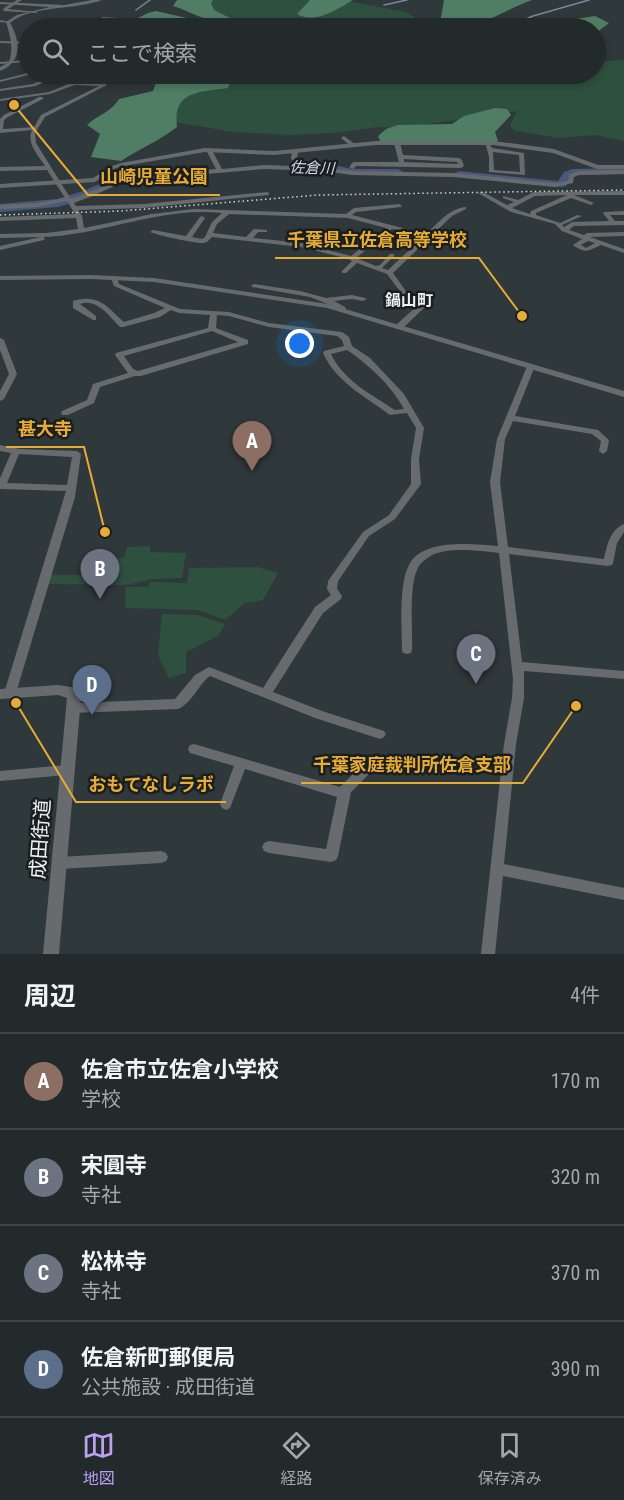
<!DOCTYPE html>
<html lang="ja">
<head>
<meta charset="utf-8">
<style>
  :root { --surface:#232a2c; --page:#2f3638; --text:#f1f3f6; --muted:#a3a7a9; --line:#404648; --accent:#bca0f2 }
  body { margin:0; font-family:"Roboto Condensed","Noto Sans JP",sans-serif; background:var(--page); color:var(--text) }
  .you { position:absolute; left:300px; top:344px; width:21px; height:21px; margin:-15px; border:4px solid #fff; border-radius:50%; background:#1a73e8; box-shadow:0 0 0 9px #1a73e833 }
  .badge { display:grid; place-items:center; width:39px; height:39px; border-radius:50%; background:var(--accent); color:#fff; font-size:20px; font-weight:700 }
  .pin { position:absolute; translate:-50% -50px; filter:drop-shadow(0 2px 3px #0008) }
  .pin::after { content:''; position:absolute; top:32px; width:21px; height:18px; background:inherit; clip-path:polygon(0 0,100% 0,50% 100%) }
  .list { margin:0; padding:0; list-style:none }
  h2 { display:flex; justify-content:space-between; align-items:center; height:78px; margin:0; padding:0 24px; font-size:26px }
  h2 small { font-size:20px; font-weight:400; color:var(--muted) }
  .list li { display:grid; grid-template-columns:39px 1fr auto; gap:18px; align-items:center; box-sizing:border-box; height:96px; padding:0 24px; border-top:2px solid var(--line) }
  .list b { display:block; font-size:22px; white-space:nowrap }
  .list p { margin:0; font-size:20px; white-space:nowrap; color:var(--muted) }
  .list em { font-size:20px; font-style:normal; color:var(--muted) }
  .icon { flex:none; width:33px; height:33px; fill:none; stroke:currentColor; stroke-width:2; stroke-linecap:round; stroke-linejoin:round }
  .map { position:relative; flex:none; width:624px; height:954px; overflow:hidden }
  .search { position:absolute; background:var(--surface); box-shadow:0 3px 9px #0003; left:18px; right:18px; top:18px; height:66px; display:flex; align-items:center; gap:15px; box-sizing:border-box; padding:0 21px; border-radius:33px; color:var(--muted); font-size:22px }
  .sheet { height:462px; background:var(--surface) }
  nav { display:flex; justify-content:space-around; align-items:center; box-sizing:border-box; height:84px; border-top:2px solid var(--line); background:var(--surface); font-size:16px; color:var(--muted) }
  nav a { display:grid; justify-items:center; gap:3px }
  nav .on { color:var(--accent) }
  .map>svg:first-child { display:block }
</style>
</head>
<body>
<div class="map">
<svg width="624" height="954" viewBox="0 0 624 954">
  <rect width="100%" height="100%" fill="#2f383a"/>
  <path fill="#2e513f" d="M204 0H342L406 12 414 17 420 27 231 28 210 11Z
    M624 60V141L595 135 559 138 515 131 510 126 517 111 401 128 380 127 333 133 290 135 233 132 164 120 191 74H596V62Z
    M150 546V552L186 553 182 578 153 579 126 585 47 584 50 575H94L97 562 124 557 127 547Z
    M258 567 278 573 263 600 245 603 225 620 197 610 125 608 126 587H148L150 582 187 583 189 568Z
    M162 614 197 615 225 624 219 635 186 652V673L169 678 158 655Z"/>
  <path fill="#507e65" d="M177 0H213L211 3 214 10 230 18C208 26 194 12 173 6Z
    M310 0H353C337 9 315 25 297 14Z
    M444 0H532C495 14 482 29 439 28Z
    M156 11 187 18 183 28H187H86L103 17 136 19 148 13Z
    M595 16 609 23 596 33V28H554L562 21Z
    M173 74H202L230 83 228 88C199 92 172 91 177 127 159 141 139 149 121 161L91 157 100 134 87 125C100 113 109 114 119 99L153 91 157 80Z
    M495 108 507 109 511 115 495 132 498 141 481 143H381L378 136 386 129 398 125 452 124 464 116Z"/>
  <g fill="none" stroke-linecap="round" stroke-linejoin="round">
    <path stroke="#7a87a1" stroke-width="1.5" d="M384 5 407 0
      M136 10 150 0
      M505 28 533 16 589 0"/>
    <path fill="#49597e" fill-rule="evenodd" d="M300 164H330L352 169H398L404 172 398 175H352L330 170 296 169V165Z
      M624 168V174L574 175 566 186 562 187 459 177 453 174 459 171 558 181 564 172 572 169Z
      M141 174 147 177 145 179 116 185 91 197 58 207 0 212V204L57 199 83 191 109 180Z"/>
    <path fill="#686b6e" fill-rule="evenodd" d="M17 0H22L8 9 38 12 36 13 3 11 4 8Z
      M0 20 11 22 9 23 0 22Z
      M0 41 28 42V44L0 43Z
      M28 60V62L0 64V62Z
      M28 73 32 74 0 82V80Z
      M54 74H59L79 83 105 84 107 85 45 117 35 133 36 143 71 199 118 181 148 175 216 169 206 150 209 148 212 150 222 169 264 165 321 167 353 171 453 173 555 183 568 181 569 175 578 171 624 170V174L579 175 574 177 573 183 555 187 453 177 353 175 321 171 264 169 148 179 120 184 74 203 76 206 144 204 267 192 269 193V195L144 208 78 210 82 216 84 228 152 214 193 209 346 214 354 208 399 204 402 206 401 207 356 212 352 215 426 234C438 223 450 208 466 207V209L452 216 393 273 410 297 426 306 403 328H400L396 326 397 324 417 306 406 299 387 274 357 263 346 273H342V271L352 261 349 259 301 247 212 237C209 240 208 242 204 243 197 244 156 235 150 232L153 230 186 236 200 217 202 216 205 218 192 237 202 239 205 237 212 222 222 213C161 206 103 235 43 237L45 239 44 240 0 250V246L41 237 0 238V234L46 233 78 229 76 218 0 221V217L75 214 67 201 37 207 0 209V205L37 203 65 198 47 170 0 171V167L45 166C38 155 26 143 32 130L0 133V119L4 115 39 97H43V99L8 117 4 120 3 129 34 127 41 115 99 86 75 85 50 94 0 101V99L49 92 71 83 58 76 36 86 0 91V89L33 84ZM229 214 348 218 386 228 351 256 301 243 253 238 258 232H267V230L254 229 246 237 213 233 217 224ZM392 229 423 237 388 270 382 268 394 256V254H390L380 265 376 266 356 258Z
      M344 136 355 144V146H351L342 139 341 138Z
      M397 141 400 143 403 155 459 158 462 160 464 166 461 168 356 166 354 169 349 168 352 163 354 162H399L394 143ZM404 159 457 162 458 164 404 162Z
      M485 142H489L492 148 524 153 525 175 489 172V157ZM493 152 519 155 520 172 494 170Z
      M295 149 298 151 297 159 294 161 291 159 292 151Z
      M624 191V195H574L594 203 591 205 571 198 536 213V215L560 223 577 215 582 216 562 225 564 227 572 222 609 221 603 213 604 212 624 211V215H610L615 221H624V225L574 226 569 230 584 235 587 233 624 232V236L590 237 624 249V253L601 245C588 251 585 254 573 245L582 239 562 231 555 224 511 212 478 193 483 192 507 205 514 202 503 198V196L518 200 534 192ZM567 195 531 211 530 214 512 208 535 196ZM588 241 595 243 586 248 581 245Z
      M114 276 117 278 119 284 180 309 229 312 269 323 342 332 349 337 352 346 370 358 404 394 424 428 419 459 421 484 395 519 369 536 338 581 337 589 342 596 341 599 323 613 273 692 322 711 384 731 386 734 384 737 380 739 315 718 210 676C198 685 192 703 178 709L73 713 69 711 67 708 69 705 73 703 175 699 195 675 209 667 263 688 315 607 331 595 327 589 328 581 363 532 389 515 411 484V459L416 428 407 413 390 415C366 397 336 382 323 353L324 351 344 346 342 340 337 336 269 327 229 316 217 315 216 328 248 340V344L141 376H135L100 387 94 403 68 415H62L61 413 62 411 87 400 93 384 128 373 115 355 116 353 208 328 210 315 179 313 171 310 160 317 123 327H120C109 316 97 298 80 304L96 316V320H93L73 308V301C99 293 107 307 124 322L154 313 165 308 114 286 111 278ZM212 331 238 342 138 371 133 369 124 356ZM347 350C369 365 391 385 404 409L395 410C372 395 343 380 331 354Z
      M254 284 300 291 326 298 352 295 365 298 367 299 363 301 352 299 334 301 345 307 346 309 342 311 330 305 310 297 252 287 251 286Z
      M0 338 4 340 17 374 4 399 0 401V391L9 374 0 350Z
      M528 364H531L535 366 515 416 598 430 609 440 607 451 603 454 599 451 601 441 592 434 513 421 505 439 500 482 508 547 604 559C607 545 610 530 624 524V532L617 543 613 563 612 565 608 566 509 554 522 662 624 671V679L524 671V698L516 744 504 864 624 888V900L503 876 495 954H481L504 744 512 698 513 679 499 553C480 551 445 546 429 557 426 559 421 563 419 566 408 583 413 629 412 650L411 653 407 654 403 653 402 650C402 627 398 583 410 563 425 538 474 544 498 546L490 482 497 439Z
      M0 445 20 449 77 451 81 454 75 497 16 693 14 696 10 698 6 696 4 693 66 491 0 489V478L11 453 0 451ZM19 454 72 457 67 485 7 483Z
      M194 744 340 787 368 759 372 758 376 759 378 763 376 767 351 792 338 856 336 860 331 862 269 853 264 851 262 847 264 843 269 841 326 849 337 797 245 769 230 808 226 810 222 808 220 804 234 766 190 753 188 749 190 745Z
      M66 765 70 766 72 770 70 774 66 775 0 781V771Z
      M161 851 166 853 168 857 166 861 161 863 60 869 55 867 53 863 55 859 60 857Z"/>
    <path fill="#686b6e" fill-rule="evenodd" d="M92 0H102C78 10 30 5 10 23 21 41 22 63 0 71V67L9 62C14 48 10 35 6 22L17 15 50 7 0 4V2L64 5Z
      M376 141H494L554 149 598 165H624V169H597L553 153 494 145H376L274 155 205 152 124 166 116 168 95 182 0 188V184L93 178 112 166 121 163 205 148 274 151Z
      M91 275 154 278 328 304 624 391V397L327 308 154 282 91 279 0 280V276Z
      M58 685 77 688 81 698 59 954H43L67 698 58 695 0 699V689Z"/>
    <path stroke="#d1d6d8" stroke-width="1.5" stroke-dasharray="1.5 3" stroke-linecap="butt" d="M0 215 121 211 318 195 624 190"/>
  </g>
  <g text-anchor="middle" stroke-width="5" stroke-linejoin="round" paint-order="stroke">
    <g font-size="15" font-style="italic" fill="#cfdbf5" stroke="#1b1e1f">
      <text transform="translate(312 168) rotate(2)" y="5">佐倉川</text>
    </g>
    <g font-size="16" font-weight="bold" fill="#ecf1f2" stroke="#1b1e1f">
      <text x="409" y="306">鍋山町</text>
    </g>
    <g font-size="20" fill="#ecf1f2" stroke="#1b1e1f">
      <text transform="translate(40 839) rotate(-86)" y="7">成田街道</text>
    </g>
  </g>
  <path fill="none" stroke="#e7ac36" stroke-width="2" d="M14 105L88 195H220M522 316L479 258H275M105 532L84 447H6M576 706L523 783H301M16 703L76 802H226"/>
  <g fill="#e7ac36" stroke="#1b1e1f" stroke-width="2">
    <circle cx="14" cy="105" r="6"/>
    <circle cx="522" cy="316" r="6"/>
    <circle cx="105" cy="532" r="6"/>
    <circle cx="576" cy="706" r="6"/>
    <circle cx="16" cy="703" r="6"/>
  </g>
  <g font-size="18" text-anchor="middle" font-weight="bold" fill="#e7ac36" stroke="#1b1e1f" stroke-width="5" stroke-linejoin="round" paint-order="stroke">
    <text x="154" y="183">山崎児童公園</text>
    <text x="377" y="246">千葉県立佐倉高等学校</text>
    <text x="45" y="435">甚大寺</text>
    <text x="412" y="771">千葉家庭裁判所佐倉支部</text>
    <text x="151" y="791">おもてなしラボ</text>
  </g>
</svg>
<div class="you"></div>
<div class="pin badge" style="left:252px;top:471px;background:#8d6e63">A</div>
<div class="pin badge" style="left:100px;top:599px;background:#6b7280">B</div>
<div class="pin badge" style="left:476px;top:684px;background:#6b7280">C</div>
<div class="pin badge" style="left:92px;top:715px;background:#5c6f8a">D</div>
<div class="search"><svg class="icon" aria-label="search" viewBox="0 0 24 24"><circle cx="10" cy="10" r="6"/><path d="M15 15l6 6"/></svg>ここで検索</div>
</div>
<section class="sheet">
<h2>周辺<small>4件</small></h2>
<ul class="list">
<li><span class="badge" style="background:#8d6e63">A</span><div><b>佐倉市立佐倉小学校</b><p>学校</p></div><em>170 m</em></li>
<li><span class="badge" style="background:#6b7280">B</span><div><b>宋圓寺</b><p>寺社</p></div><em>320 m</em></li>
<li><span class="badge" style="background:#6b7280">C</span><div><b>松林寺</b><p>寺社</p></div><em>370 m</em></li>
<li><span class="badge" style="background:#5c6f8a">D</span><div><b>佐倉新町郵便局</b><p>公共施設 · 成田街道</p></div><em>390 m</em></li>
</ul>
</section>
<nav>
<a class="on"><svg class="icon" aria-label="map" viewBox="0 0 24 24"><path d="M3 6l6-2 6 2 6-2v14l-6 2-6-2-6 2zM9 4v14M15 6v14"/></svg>地図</a>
<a><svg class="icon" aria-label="directions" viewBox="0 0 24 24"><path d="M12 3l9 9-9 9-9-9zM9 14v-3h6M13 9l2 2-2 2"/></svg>経路</a>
<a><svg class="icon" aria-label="saved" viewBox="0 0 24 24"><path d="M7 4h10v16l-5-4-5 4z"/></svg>保存済み</a>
</nav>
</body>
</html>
